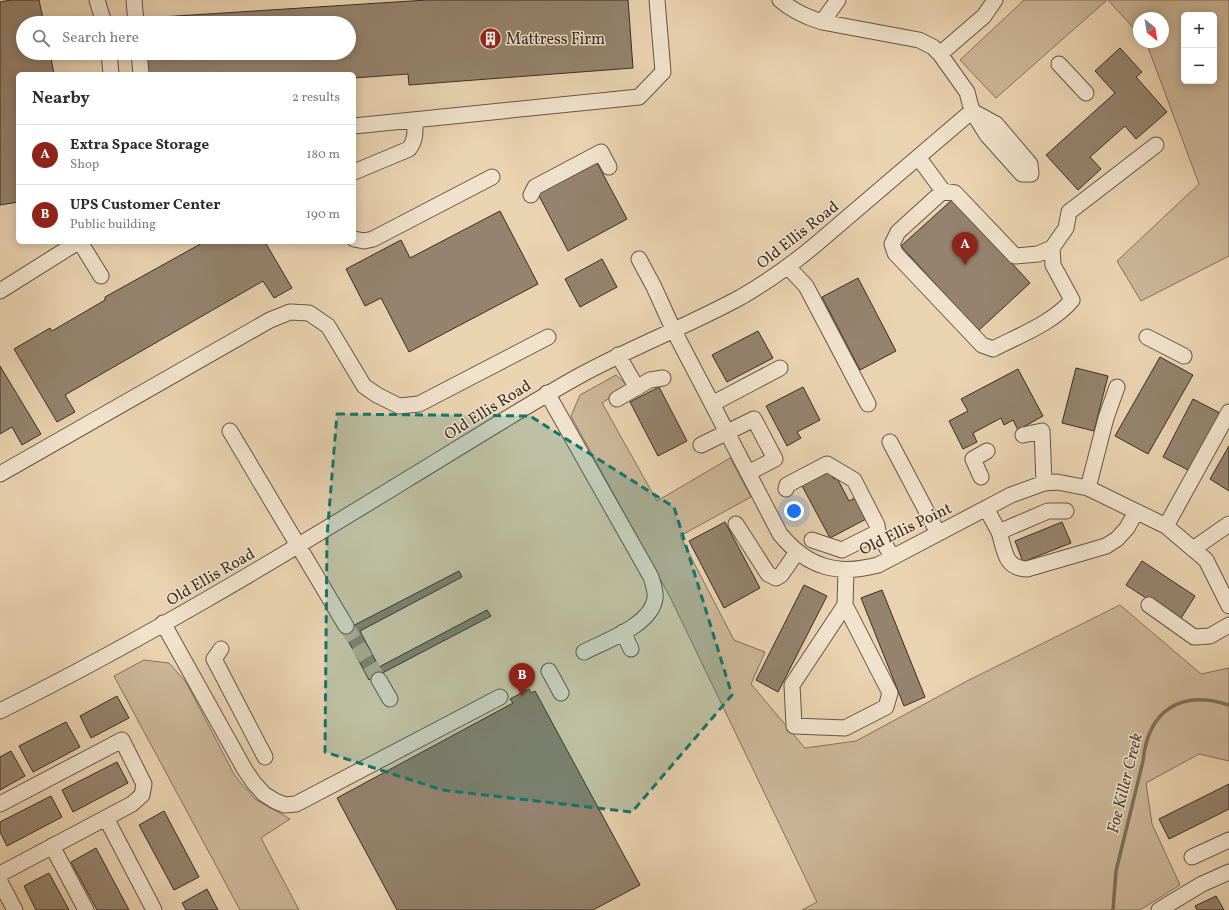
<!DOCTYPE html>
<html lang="en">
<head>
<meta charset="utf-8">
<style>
  :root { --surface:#fff; --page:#f7f7f7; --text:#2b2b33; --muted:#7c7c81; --line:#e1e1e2; --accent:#8f2418 }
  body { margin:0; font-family:Vollkorn,serif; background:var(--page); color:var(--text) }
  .controls { position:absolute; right:12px; top:12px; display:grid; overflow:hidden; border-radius:6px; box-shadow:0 2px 10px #0003 }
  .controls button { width:36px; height:36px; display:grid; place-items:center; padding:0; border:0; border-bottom:1px solid var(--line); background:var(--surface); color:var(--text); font:20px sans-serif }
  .compass { position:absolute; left:1133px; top:12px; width:36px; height:36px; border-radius:50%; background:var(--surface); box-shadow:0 2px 10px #0003; rotate:150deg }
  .you { position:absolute; left:794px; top:511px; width:14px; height:14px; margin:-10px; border:3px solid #fff; border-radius:50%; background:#1a73e8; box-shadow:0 0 0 6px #1a73e833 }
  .badge { display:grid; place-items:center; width:26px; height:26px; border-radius:50%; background:var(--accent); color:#fff; font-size:13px; font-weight:700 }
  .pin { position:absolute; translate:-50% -33px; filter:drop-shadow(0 1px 2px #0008) }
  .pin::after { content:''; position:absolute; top:21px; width:14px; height:12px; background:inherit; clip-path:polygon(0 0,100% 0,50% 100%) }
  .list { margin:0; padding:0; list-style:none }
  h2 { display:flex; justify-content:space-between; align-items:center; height:52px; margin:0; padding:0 16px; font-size:17px }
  h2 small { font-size:13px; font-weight:400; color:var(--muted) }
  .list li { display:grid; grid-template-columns:26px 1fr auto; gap:12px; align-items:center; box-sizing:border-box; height:60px; padding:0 16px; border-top:1px solid var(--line) }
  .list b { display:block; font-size:15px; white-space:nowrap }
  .list p { margin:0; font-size:13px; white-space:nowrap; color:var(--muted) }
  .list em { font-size:13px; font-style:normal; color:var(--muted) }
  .icon { flex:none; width:22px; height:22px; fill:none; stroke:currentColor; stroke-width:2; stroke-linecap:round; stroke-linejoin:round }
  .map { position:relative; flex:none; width:1229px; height:910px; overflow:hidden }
  .search { position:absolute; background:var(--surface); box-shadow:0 2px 10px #0003; left:16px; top:16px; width:340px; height:44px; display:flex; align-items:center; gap:10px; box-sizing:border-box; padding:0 14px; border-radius:22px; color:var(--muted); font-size:15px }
  .panel { position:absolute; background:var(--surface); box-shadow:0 2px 10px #0003; left:16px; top:72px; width:340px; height:172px; border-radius:6px }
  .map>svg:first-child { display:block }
</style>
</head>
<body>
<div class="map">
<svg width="1229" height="910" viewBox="0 0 1229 910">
  <rect width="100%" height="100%" fill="#ead3b1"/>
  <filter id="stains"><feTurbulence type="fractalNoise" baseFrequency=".005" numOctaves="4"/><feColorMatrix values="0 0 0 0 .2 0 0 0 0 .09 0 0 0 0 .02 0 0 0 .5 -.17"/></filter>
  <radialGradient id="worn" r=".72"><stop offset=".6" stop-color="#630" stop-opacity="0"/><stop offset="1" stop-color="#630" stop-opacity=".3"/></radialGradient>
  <path fill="#ccb799" stroke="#82725f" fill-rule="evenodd" d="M1024 0H1107L996 98 960 60Z
    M1108 0H1229V256L1141 301 1117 261 1199 184 1146 42H1163V18H1139V34ZM1184 15H1214V81H1184Z
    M616 375 628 386 602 403 657 501 730 458 751 497 680 536 734 640 765 652 751 684 805 748 856 741 967 681 1120 605 1201 674 1229 668V761L1199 754 1146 783 1152 824 1180 885 1140 910H802L817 902 670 597 571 416 580 395Z
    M144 660 169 663 186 682 235 776 255 799 290 819 261 838 299 910H240L114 676Z"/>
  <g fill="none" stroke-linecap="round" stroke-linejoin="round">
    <path stroke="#7f6f5c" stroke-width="3.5" d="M1113 910 1116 871 1143 761C1148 711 1180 689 1229 705"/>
  </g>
  <path fill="#95836e" stroke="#392d25" d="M11 0H39L44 23H23V53H50L54 74H18V202L0 205V2Z
    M427 0H628L633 68 409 85 408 74 354 78V74H147L145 53H349V23H143L145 18Z
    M1120 48 1142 72 1136 77 1167 112 1136 139 1125 126 1090 157 1101 169 1078 190 1046 155 1115 93 1095 71Z
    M597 163 627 219 568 251 538 194Z
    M953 199 1030 283 978 331 901 246Z
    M500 211 538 284 409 352 381 298 365 306 346 269 401 240 410 258Z
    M204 242H265L292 288 274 298 263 281 65 395 75 412 57 422 14 349 50 328 52 331 105 300V297Z
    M602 259 617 287 580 307 565 279Z
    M858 278 896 351 860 370 822 297Z
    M758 331 773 358 727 382 712 355Z
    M1160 357 1193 375 1148 454 1115 436Z
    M0 366 41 434 22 445 12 427 0 434Z
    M1076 368 1108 376 1094 431 1062 423Z
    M1018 369 1043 416 1018 430 1013 420 1004 425 1001 418 973 433 977 442 963 449 949 421 968 411 961 399Z
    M659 387 687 441 658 456 630 402Z
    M803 387 820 420 797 432 801 438 787 446 766 406Z
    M1193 399 1220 413 1190 471 1163 457Z
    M1229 446V491L1210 479Z
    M828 469 834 479 837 478 849 501 859 496 870 517 830 538 801 484Z
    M725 522 760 588 724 608 689 541Z
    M1062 522 1071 543 1023 562 1015 541Z
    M1142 561 1195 596 1180 620 1126 585Z
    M459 571 462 577 360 631 379 667 487 610 491 616 369 680 343 631Z
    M804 585 827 596 778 692 756 680Z
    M882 590 925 697 904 706 861 598Z
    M529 689 531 693 535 691 640 885 593 910H397L337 798 513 703 510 699Z
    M117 696 129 718 91 738 80 716Z
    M66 722 80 747 33 772 19 746Z
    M11 751 25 776 0 790V757Z
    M117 762 128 783 73 812 62 790Z
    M1229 784V809L1169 839 1159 819Z
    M51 796 62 817 7 846 0 832V822Z
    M164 811 199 877 174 890 139 825Z
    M96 848 129 910H97L71 862Z
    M49 873 69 910H36L24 886Z
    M207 889 218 910H186L182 903Z
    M1216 896 1224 910H1197L1195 906Z"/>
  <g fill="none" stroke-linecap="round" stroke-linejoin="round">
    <path stroke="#c7b295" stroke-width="15" stroke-dasharray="15 8" stroke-linecap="butt" d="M346 626 379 680"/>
    <defs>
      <path id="minor" d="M97 0 104 23
        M134 0 136 23
        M780 0C793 11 806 17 822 22L838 0
        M822 22 919 40 933 47 940 54
        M109 53 111 74
        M139 53 141 74
        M1059 64 1086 93
        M972 111 996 124 1030 164 1031 174H1022L987 135 972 111 967 92 940 54 984 16 995 0
        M354 126 639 97 663 72 657 0
        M918 157 943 191
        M354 172 409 149C416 140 415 131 415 120
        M531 195 535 187 601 152 609 167
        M354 239 364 241 373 239 492 177
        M80 242 101 276
        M1052 248 1038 254 1015 256 955 193 943 191 898 232 892 244 895 253 982 345 993 349C1020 335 1053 323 1072 300L1053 265 1052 248 1066 228 1069 212 1156 145
        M639 259 654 287 673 329 780 534C807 567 837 576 878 565L1011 495 1044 483 1057 482 1088 488 1166 526 1206 560 1229 606
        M788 267 806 286 868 404
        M0 291 78 242
        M1147 337 1184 356
        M618 355 637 388
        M547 393 651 577C653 584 656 591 655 598 652 625 605 641 584 652
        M617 399 650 380 663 378
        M712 404 780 368
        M230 431 346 626
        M1023 435 1042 431 1044 483
        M890 442 938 533
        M701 445 754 419 775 459 748 473
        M0 474 270 320 290 312 309 313 328 326 364 386 377 395 399 406 419 404 548 337
        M981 477 973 459 987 451
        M1088 488 1106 418 1117 387
        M786 489 787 485 827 464 854 480 877 525 878 532 892 557
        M986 508 999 532 1048 511H1066
        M736 524 768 574 776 578 781 575 797 552
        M1166 526 1229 412
        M999 532C1005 550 1004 568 1027 569L1106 546 1117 539 1127 528 1136 512
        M812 540 842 550 878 532
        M1193 549 1229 524
        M845 605 890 693 886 707 845 728 794 726 792 685 845 605 846 570
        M1149 605 1194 637 1210 636 1229 625
        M163 623 245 770 254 783 264 794 275 801 285 805 296 804 500 697
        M623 632 631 649
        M221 649 214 659 265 757
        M549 671 561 693
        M379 680 390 699
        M0 711C139 642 274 561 406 480 464 445 520 409 579 376 632 347 688 326 741 297 767 282 791 265 814 246L972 111
        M0 804 122 740 144 784 142 795 132 804 0 874
        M106 818 154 910
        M52 846 86 910
        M1192 857 1229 840
        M0 882 15 910
        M1159 910 1202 884 1229 872"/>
    </defs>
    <use href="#minor" stroke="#655648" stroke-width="17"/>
    <use href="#minor" stroke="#f1e2cc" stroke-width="15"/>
  </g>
  <path fill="#0f766e" fill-opacity="0.2" stroke="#0f766e" stroke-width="3" stroke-dasharray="8 5" stroke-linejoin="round" d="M337 414 530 416 674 507 732 695 632 812 442 790 325 752 327 536Z"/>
  <defs>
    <symbol id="building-disc" viewBox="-11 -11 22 22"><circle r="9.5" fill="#8f2418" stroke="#f1e2cc"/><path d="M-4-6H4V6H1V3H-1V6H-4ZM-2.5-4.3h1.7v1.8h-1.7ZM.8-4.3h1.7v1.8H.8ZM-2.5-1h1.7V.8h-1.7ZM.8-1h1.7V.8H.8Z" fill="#fff"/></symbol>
  </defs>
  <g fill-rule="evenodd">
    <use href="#building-disc" x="478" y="26" width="25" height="25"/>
  </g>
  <g text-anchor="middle" stroke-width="3" stroke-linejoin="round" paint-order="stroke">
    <g font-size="16" fill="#392d25" stroke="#f1e2cc" text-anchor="start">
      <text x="506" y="44">Mattress Firm</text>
    </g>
    <g font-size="16" fill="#392d25" stroke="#f1e2cc">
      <text transform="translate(797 234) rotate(-38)" y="6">Old Ellis Road</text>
      <text transform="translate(487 409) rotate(-32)" y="6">Old Ellis Road</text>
      <text transform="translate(905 528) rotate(-26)" y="6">Old Ellis Point</text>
      <text transform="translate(210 576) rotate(-30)" y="6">Old Ellis Road</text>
    </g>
    <g font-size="17" font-style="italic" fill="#56483c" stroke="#f1e2cc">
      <text transform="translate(1124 783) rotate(-76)" y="6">Foe Killer Creek</text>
    </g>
  </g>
  <rect width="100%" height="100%" filter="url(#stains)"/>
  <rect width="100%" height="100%" fill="url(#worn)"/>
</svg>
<div class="controls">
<button>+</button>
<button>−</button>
</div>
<svg class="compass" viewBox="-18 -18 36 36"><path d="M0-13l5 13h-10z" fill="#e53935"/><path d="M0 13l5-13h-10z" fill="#7c7c81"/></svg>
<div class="you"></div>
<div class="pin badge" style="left:965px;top:265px">A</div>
<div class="pin badge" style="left:522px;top:696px">B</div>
<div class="search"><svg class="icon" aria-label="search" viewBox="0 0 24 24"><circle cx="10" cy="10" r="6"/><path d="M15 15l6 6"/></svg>Search here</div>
<section class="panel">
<h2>Nearby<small>2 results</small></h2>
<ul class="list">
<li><span class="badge">A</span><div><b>Extra Space Storage</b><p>Shop</p></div><em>180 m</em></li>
<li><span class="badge">B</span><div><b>UPS Customer Center</b><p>Public building</p></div><em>190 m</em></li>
</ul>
</section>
</div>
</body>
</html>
